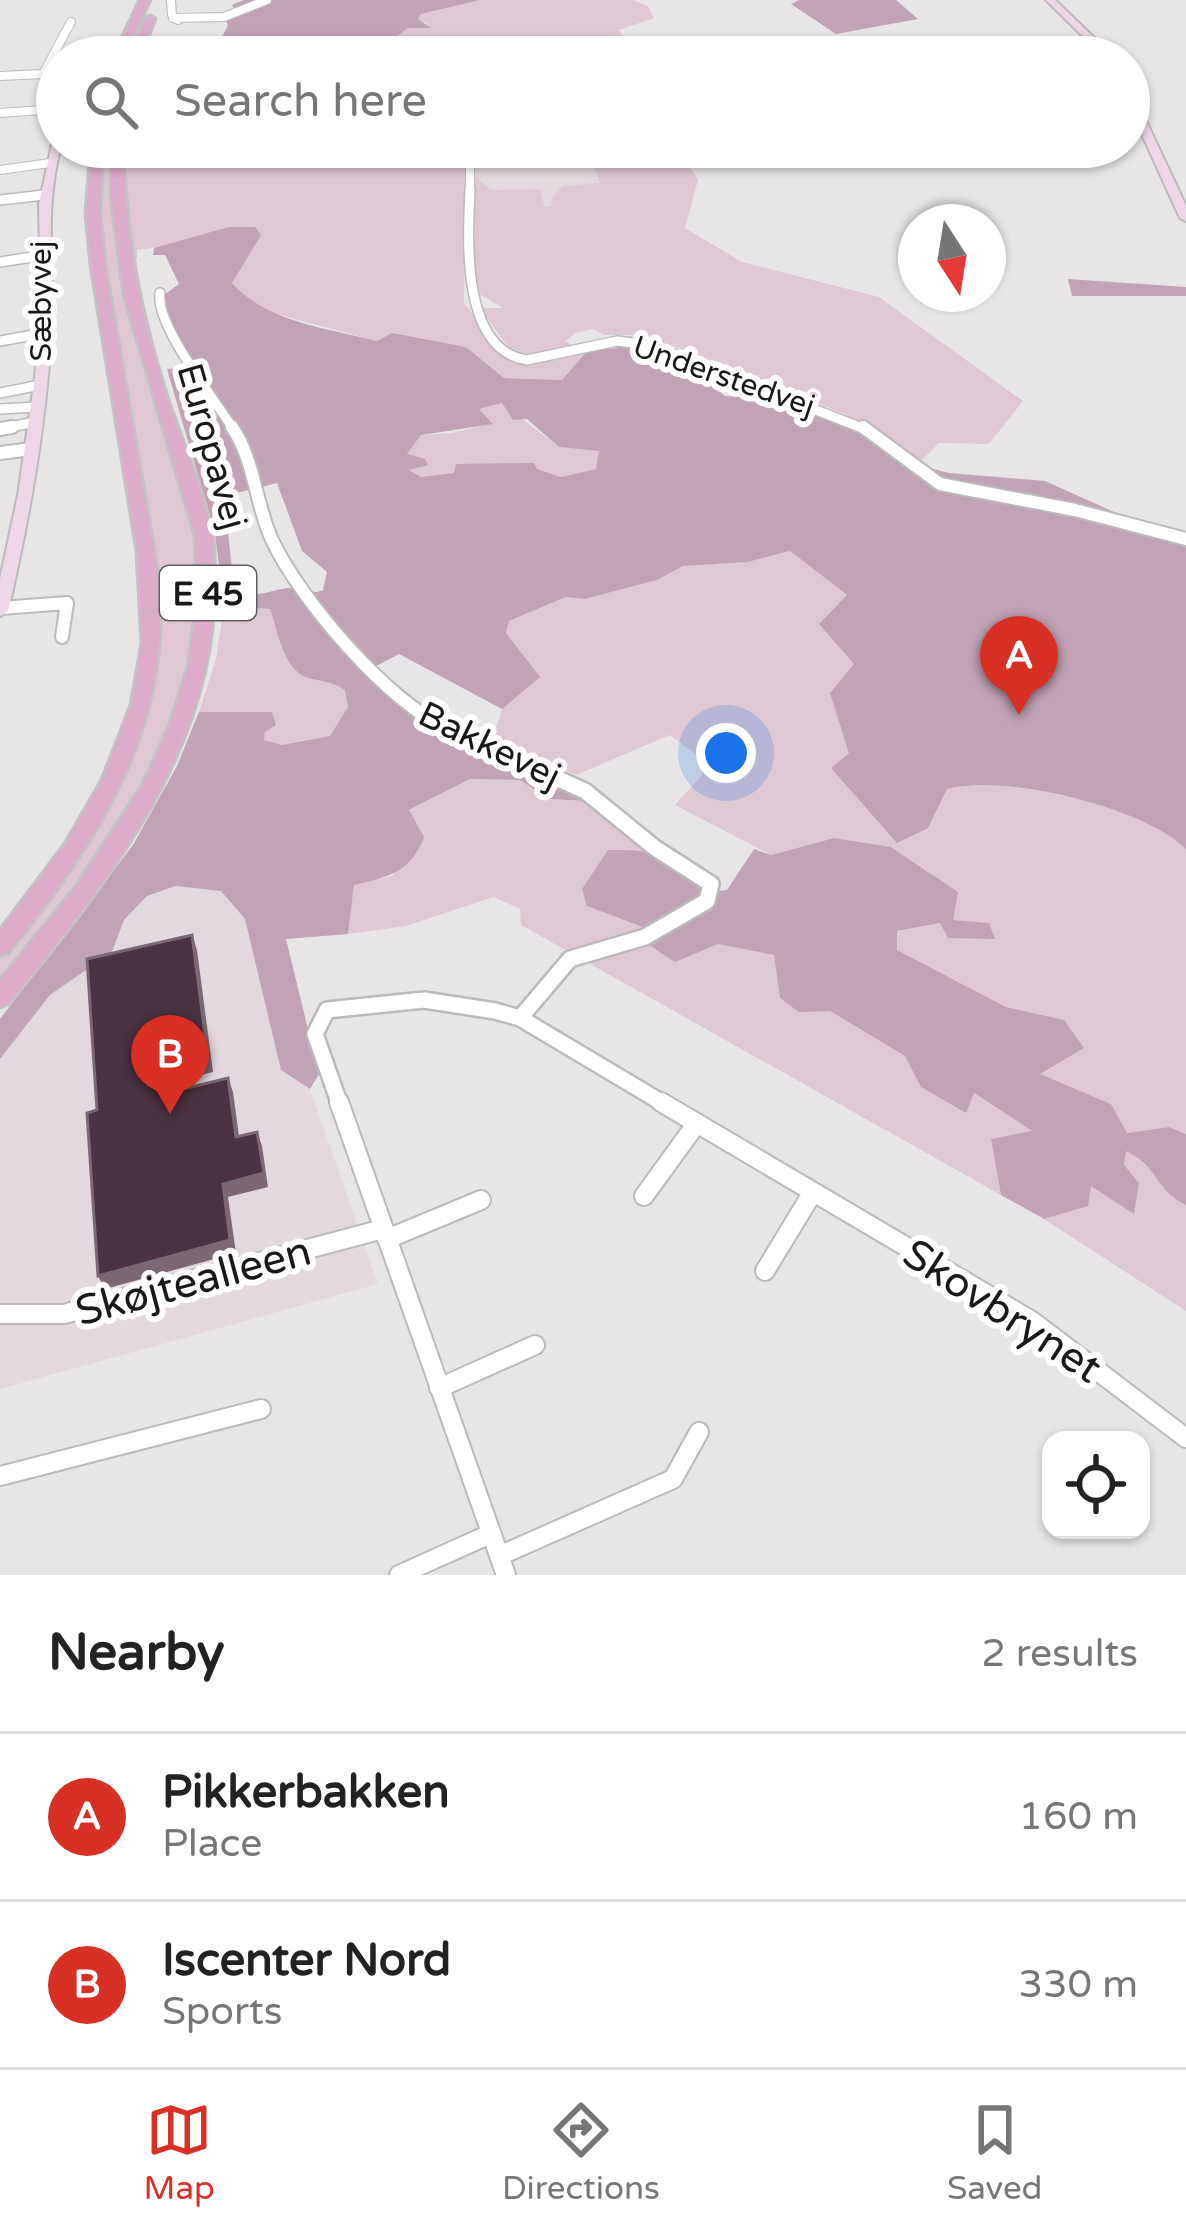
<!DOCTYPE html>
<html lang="en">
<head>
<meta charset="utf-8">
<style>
  :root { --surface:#fff; --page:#f6f6f6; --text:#222; --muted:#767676; --line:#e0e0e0; --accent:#d93025 }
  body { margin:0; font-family:"Varela Round",sans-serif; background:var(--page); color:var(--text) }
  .controls { position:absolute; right:36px; bottom:36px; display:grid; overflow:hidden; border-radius:24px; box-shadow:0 3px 9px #0004 }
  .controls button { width:108px; height:108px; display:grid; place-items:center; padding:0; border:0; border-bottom:3px solid var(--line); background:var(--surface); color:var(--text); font:60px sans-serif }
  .compass { position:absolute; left:898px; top:204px; width:108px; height:108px; border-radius:50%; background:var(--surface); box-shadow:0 3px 9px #0004; rotate:168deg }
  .you { position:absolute; left:726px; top:753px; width:42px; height:42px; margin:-30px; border:9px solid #fff; border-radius:50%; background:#1a73e8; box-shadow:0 0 0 18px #1a73e833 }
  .badge { display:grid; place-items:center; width:78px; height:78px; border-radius:50%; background:var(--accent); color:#fff; font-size:39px; font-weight:700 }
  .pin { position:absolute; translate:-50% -99px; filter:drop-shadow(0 3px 6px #0008) }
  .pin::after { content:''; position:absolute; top:63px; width:42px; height:36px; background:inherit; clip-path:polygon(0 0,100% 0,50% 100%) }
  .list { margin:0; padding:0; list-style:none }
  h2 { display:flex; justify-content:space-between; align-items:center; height:156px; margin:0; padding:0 48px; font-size:51px }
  h2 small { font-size:39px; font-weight:400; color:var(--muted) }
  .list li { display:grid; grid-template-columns:78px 1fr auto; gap:36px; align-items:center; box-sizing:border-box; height:168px; padding:0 48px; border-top:3px solid var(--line) }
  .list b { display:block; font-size:45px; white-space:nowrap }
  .list p { margin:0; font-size:39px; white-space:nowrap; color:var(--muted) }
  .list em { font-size:39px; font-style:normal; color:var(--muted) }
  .icon { flex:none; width:66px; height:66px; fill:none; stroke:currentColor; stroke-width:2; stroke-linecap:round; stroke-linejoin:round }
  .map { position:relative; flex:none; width:1186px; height:1575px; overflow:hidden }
  .search { position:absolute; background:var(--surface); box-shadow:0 3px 9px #0004; left:36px; right:36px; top:36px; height:132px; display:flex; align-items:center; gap:30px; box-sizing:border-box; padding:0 42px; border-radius:66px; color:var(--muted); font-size:45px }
  .sheet { height:492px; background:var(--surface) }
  nav { display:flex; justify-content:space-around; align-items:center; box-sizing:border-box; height:168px; border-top:3px solid var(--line); background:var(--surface); font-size:33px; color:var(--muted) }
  nav a { display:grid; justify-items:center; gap:6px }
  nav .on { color:var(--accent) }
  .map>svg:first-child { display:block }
</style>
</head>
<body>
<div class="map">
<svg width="1186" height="1575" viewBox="0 0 1186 1575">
  <rect width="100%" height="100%" fill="#e8e5e7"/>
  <path fill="#e3d8de" d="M492 147H588L601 183 552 206 544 207 539 189 491 190 475 176H466V161L467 155Z
    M174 886 221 891 246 919 281 1070 310 1089 378 1284 0 1389V1059L50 995 112 952 124 920 147 896Z"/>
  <path fill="#dfc7d4" d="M480 0H632L648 6 654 18 619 30 628 47C588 70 568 49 529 44 521 43 509 47 502 45 479 37 446 41 416 52L417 57H348L385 46 408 28 429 24 418 20 421 14Z
    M101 147H112C104 282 161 416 198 543 217 725 105 851 0 983V958C59 889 131 789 151 700 168 619 152 544 139 465 127 396 115 327 104 258L99 215Z
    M123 147H492L468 155 466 161 464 303 509 361 529 364 587 351 562 380 504 378 466 347 377 341 269 312 248 301 232 283 239 268 172 245 137 250V259L132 260 123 212Z
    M588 147H677L698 180 685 228 742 262 879 297 1023 401 989 444 939 443 917 465 845 414 644 335H604L593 329 575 333 566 341 572 346C509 360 517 359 480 308H503L474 291 475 176 491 190 540 189 544 206H551L552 197 563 186 600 183Z
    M502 403 559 447 600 451 596 469 561 477 537 469 420 477 407 469V454L421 435 452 433 492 423 478 409Z
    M790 551 848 596 854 664 928 828 947 789C1006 775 1143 806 1186 849V1134L1169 1127 1127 1133 1111 1104 1038 1074 1064 1020 1006 1007 897 950V931L940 923H988L952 920 932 874 891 847 834 838 771 855 675 805 702 775 705 761 670 735 576 775 493 738 502 709 539 677 505 633 509 621 566 597 585 599 657 580 683 566 748 562Z
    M224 606 270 609C278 631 283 670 308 678 323 682 331 681 346 690L348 707 331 736 282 745 263 740 271 712H199L216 659Z
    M470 779 520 780 549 799 587 801 652 849 587 906 645 928 774 955 780 998 830 1011 905 1056 922 1087 966 1113 973 1093 1034 1132 991 1139 1001 1195 521 925 520 909 494 897 406 926 348 934 354 884 393 876 408 811Z
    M1125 1150C1164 1169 1151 1188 1186 1205V1311L1044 1219 1087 1206 1090 1185 1124 1165Z"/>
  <path fill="#c2a3b5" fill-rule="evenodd" d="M244 0H480L421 14 418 19 431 28H408L385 46 348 57H197L228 45 220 41 228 25 225 19 238 14 232 5Z
    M799 0H896L918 19 836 34 791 4Z
    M229 227H255L261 235 232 283C268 323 327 328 377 341L392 333 466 347 504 378 562 380 587 351 617 348 615 344 648 348 703 369 701 374 725 396 750 397 773 408 795 404 860 429 914 474 917 465 949 473 1045 481 1123 516 1186 531V849C1143 807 1006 774 947 789L928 828 897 843 831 768 849 753 830 693 854 664 819 624 847 595 790 551 748 562 683 566 657 580 585 599 566 597 509 621 506 633 540 677 502 709 399 654 365 672 422 724 484 748 587 801 549 799 520 780 470 779 409 810 424 837C411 872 389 877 354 885L348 934 286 939 319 1074 310 1089 281 1070 245 919 221 891 175 886 147 896 124 920 112 952 50 995 0 1059V1019L133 845 177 766 199 712H272L276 725 265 732 264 740 282 745 330 736 348 707 345 690C331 681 323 682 308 678 283 670 278 631 270 609L224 606 215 534 167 369 196 367 162 305 164 295 179 284 165 255H153L154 248ZM502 403 513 420 527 419 559 447 599 451 596 469 561 477 537 469 534 463 456 464 454 473 421 477 409 470 428 465 425 459 407 454 421 435 493 424 479 409ZM277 483 302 551 327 572 323 590C309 596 307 588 294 588 276 587 263 597 244 594L232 568 224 496Z
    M1068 279 1186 287V296H1072Z
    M834 838 891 847 958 892 953 920 989 923 995 939 948 938 940 923 897 931V950L1006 1007 1064 1020 1084 1048 1040 1074 1111 1104 1127 1133 1169 1127 1186 1134V1205C1153 1189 1161 1168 1126 1151L1124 1165 1139 1183 1134 1214 1091 1186 1088 1206 1044 1219 1001 1195 991 1139 1032 1131 974 1093 966 1113 921 1087 905 1056 830 1011 799 1012 780 998 774 955 718 944 675 962 649 945 645 928 587 906 582 889 608 850C646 849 686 854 707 892L727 890 754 849 771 855Z"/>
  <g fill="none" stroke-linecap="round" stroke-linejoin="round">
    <defs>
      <path id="street-far4" d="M171 0 172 15 178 20
        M173 18 224 17 267 0
        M0 76 43 74 71 22
        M0 113 57 109
        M0 170 50 163
        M470 191V161L483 152 532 151"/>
      <path id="street-far3" d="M470 188C468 237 460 350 527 360L617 341 650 345 867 430
        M0 200 44 195
        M0 262 45 255
        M160 293C155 325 215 400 234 430
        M0 341 44 333
        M0 393 40 385
        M0 409 37 407
        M0 429 35 422"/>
      <path id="street-far2" d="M232 427C255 461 255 503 272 540 301 601 387 701 448 729
        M863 427 940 484 1075 510 1186 539
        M0 429 12 427
        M0 453 31 449
        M1 608 67 603 62 637"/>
      <path id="street-far1" d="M441 726 585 791 655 848 711 884 707 901 645 937 570 959 520 1018
        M340 1105 315 1034 327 1010 424 1000 495 1011 520 1018 666 1105"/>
      <path id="street" d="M339 1102 506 1575
        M661 1102 1032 1321 1186 1438
        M644 1196 697 1123
        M387 1239 481 1200
        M765 1271 813 1192
        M0 1314H64L383 1229
        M439 1388 535 1345
        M0 1476 261 1409
        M499 1556 673 1479 699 1432
        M399 1575 490 1534"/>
      <path id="secondary" d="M1046 0H1055L1114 57H1104Z
        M123 37 131 39 116 57H106Z
        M1129 92 1134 95 1186 206V221L1180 218 1129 106Z
        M57 141V147H61C43 209 55 275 51 339 45 431 29 521 8 611L0 616V579L18 495 35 377 41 299 39 204 52 144Z"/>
      <path id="primary" d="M140 0H150L123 57H113Z
        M150 16 155 19 140 57H130L145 19Z
        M91 147H103L100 214 105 265 158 574C174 725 99 840 8 953L0 955V930L65 844 102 780 131 705 142 643 137 551 91 265 86 214Z
        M112 147H124C124 234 141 314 167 397 182 442 203 488 212 535 215 547 214 560 214 571 222 740 110 880 8 1004L0 1007V980L74 889 143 784 169 727 188 667 197 603 195 536 124 295 111 197Z"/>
    </defs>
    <use href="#street-far4" stroke="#bcb9bb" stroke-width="10"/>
    <use href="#street-far3" stroke="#bcb9bb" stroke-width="12"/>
    <use href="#street-far2" stroke="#bcb9bb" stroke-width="16"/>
    <use href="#street-far1" stroke="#bcb9bb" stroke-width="20"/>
    <use href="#street" stroke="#bcb9bb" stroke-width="22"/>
    <use href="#secondary" stroke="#bcb9bb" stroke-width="4"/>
    <use href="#primary" stroke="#c3c3c3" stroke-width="5"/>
    <use href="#street-far4" stroke="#fff" stroke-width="8"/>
    <use href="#street-far3" stroke="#fff" stroke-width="9"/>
    <use href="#street-far2" stroke="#fff" stroke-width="12"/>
    <use href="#street-far1" stroke="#fff" stroke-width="15"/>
    <use href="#street" stroke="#fff" stroke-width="18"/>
    <use href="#secondary" fill="#edd6e5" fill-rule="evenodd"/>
    <use href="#primary" fill="#dcacca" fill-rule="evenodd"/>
  </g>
  <path fill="#7b6874" d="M192 935 197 950 213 1072 182 1080 185 1104 179 1090 176 1065Z
    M228 1078 233 1092 241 1151 236 1137Z
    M257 1132 262 1146 268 1187 228 1197 236 1253 105 1289 98 1276 223 1184Z"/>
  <path fill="#4c3242" stroke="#7b6874" stroke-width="3" d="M192 935 208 1057 176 1065 179 1090 228 1078 236 1137 257 1132 264 1173 223 1184 230 1240 98 1276 87 1113 97 1110 87 959Z"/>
  <g text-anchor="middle" stroke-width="12" stroke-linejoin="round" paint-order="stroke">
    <g font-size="30" fill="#191718" stroke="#fff">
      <text transform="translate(41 301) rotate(-90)" y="10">Sæbyvej</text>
      <text transform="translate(724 376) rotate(19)" y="10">Understedvej</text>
    </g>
    <rect fill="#fff" stroke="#5e5d5d" stroke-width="3" x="160" y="566" width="96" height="54" rx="9"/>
    <g font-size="33" font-weight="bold" fill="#191718">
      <text x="208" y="605">E 45</text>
    </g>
    <g font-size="36" fill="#191718" stroke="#fff">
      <text transform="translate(213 446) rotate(74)" y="13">Europavej</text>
      <text transform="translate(490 744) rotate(26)" y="13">Bakkevej</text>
    </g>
    <g font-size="42" fill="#191718" stroke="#fff">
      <text transform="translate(193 1280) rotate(-15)" y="15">Skøjtealleen</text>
      <text transform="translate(1003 1310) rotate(33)" y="15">Skovbrynet</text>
    </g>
  </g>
</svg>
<div class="controls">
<button><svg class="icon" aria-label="locate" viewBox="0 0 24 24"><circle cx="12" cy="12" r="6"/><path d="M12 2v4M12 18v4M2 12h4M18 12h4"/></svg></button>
</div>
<svg class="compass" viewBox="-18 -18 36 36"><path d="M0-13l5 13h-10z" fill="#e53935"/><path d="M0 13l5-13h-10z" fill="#767676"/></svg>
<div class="you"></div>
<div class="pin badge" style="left:1019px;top:715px">A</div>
<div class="pin badge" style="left:170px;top:1114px">B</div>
<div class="search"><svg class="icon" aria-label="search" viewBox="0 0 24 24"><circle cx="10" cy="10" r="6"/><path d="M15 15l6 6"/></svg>Search here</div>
</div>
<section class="sheet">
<h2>Nearby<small>2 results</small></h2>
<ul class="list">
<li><span class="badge">A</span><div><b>Pikkerbakken</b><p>Place</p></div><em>160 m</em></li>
<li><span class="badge">B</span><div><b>Iscenter Nord</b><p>Sports</p></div><em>330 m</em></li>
</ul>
</section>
<nav>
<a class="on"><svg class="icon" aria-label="map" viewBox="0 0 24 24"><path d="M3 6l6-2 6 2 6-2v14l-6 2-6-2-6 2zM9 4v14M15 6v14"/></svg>Map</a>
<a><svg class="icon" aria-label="directions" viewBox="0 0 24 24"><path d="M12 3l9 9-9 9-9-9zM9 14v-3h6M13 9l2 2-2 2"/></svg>Directions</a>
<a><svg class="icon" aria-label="saved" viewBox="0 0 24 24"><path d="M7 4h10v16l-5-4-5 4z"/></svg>Saved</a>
</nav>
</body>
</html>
